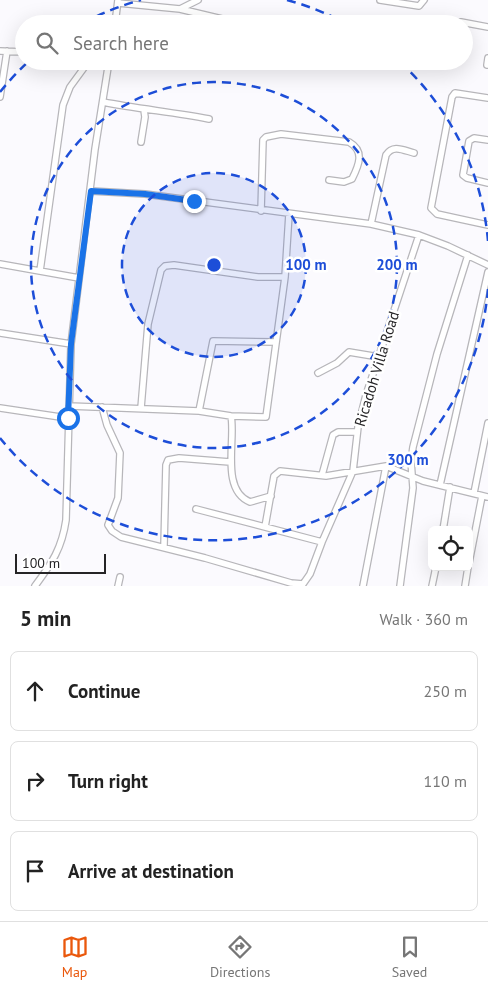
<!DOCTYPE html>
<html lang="en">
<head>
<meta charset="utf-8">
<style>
  :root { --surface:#fff; --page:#f2f2f2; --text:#222; --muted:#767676; --line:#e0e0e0; --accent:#ea580c }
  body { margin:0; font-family:"PT Sans",sans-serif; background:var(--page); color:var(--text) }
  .controls { position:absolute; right:15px; bottom:15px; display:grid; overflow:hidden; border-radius:8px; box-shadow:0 5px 20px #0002 }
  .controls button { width:45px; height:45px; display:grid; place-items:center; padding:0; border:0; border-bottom:1px solid var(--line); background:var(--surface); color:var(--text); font:25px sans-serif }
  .scale { position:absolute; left:15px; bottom:12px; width:91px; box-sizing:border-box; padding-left:5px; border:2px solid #252426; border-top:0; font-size:14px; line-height:18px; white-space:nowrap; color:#252426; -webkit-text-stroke:4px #fff; paint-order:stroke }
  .stop { position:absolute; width:15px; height:15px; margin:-11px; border:4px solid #1a73e8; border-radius:50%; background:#fff }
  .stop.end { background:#1a73e8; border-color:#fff; box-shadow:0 1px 5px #0008 }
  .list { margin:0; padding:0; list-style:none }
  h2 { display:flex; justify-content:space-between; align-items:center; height:65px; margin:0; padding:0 20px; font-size:21px }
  h2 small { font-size:16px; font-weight:400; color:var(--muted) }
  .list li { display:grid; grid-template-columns:32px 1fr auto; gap:15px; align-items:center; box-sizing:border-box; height:80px; margin:0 10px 10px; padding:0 10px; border:1px solid var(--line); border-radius:8px }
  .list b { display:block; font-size:19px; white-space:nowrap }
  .list em { font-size:16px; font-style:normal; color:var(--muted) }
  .icon { flex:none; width:28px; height:28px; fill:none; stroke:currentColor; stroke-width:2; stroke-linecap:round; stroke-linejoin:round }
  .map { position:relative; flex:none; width:488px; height:586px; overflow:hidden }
  .search { position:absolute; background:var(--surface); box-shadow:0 5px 20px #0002; left:15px; right:15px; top:15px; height:55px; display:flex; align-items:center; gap:12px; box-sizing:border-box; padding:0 18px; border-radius:28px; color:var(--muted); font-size:19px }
  .sheet { height:335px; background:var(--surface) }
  nav { display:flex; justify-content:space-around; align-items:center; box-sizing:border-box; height:70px; border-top:1px solid var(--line); background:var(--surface); font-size:14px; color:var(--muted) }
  nav a { display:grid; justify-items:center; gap:2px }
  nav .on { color:var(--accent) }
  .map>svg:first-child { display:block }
</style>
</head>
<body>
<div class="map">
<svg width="488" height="586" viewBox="0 0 488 586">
  <rect width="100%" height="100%" fill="#fbfafe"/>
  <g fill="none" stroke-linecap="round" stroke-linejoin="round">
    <defs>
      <path id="street" d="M380 0 419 6 424 0
        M118 3 180 9 198 0
        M180 9 243 24
        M461 22 488 27
        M115 24 118 0
        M0 51 24 52
        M487 65 488 58
        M0 97 7 51
        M488 98 455 93 452 97 431 208 437 214 488 225
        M103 102C138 109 173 112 209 119
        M488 140 474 138 469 141 463 175 467 178 488 183
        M141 142 145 117 144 110
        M91 191 145 194 371 224 419 235 448 246 488 265
        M261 211 263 140 266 137 281 134 349 142C365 151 359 165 352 179L344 182 329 180
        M371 224 386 155C393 144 403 150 414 153
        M0 264 79 278
        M40 271 63 105 70 87 89 61
        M0 333 71 344
        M318 373 337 363 349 352 379 357
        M69 406 199 411 231 416 266 417 285 277 289 214
        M102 407 107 425 120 453 118 498 108 525 112 531 121 537 205 558 291 583 303 584 310 574 322 542 353 471 358 427 366 395 419 235
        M0 408 67 418
        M141 408 148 324 161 270 165 266 174 265 258 277H285
        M199 411 213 341 276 342
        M231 416C236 439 220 490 250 502L271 496
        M322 475 333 435 338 432H357
        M440 485 488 272
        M474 493 488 423
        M196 509 322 542
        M265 527 274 476 280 471 326 476 386 466 423 481 488 497
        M443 530 450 487
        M164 546 166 465 168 460 179 458 230 462
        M469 563 482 496
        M35 586C52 563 62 548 66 520L71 344 95 149 109 61
        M118 586 120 577
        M363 586 386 466
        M400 586 413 488 411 461 413 447 437 354 468 255
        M432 586 436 567
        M465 586 468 567"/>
    </defs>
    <use href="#street" stroke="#b7b6ba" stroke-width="8"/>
    <use href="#street" stroke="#fff" stroke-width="5.5"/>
  </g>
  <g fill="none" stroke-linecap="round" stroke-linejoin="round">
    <path stroke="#1a73e8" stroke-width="6" d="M68 418 71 344 91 191 145 194 194 201"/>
  </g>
  <circle cx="214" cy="265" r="92" fill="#1d4ed8" fill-opacity=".12"/>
  <g fill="none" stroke="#1d4ed8" stroke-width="2.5" stroke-dasharray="9 6">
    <circle cx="214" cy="265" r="92"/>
    <circle cx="214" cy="265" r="183"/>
    <path d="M488 289A275 275 0 0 1 0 438M0 92A275 275 0 0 1 28 62M83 23A275 275 0 0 1 141 0M287 0A275 275 0 0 1 345 23M400 62A275 275 0 0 1 488 241"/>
  </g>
  <g text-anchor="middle" stroke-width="5" stroke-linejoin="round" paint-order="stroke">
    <g font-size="15" fill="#252426" stroke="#fff">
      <text transform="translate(377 369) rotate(-73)" y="5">Ricadoh Villa Road</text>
    </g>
  </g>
  <circle cx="214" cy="265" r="8" fill="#1d4ed8" stroke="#fff" stroke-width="2.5"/>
  <g font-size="15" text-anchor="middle" font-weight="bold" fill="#1d4ed8" stroke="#fff" stroke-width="5" stroke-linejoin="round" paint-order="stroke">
    <text x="306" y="270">100 m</text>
    <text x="397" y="270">200 m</text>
    <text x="408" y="465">300 m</text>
  </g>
</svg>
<div class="controls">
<button><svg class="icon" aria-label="locate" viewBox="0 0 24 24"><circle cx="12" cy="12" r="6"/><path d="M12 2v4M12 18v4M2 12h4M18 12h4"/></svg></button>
</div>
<div class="scale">100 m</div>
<div class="stop" style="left:68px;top:418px"></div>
<div class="stop end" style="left:194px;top:201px"></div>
<div class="search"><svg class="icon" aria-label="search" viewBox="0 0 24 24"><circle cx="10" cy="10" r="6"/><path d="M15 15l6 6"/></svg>Search here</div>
</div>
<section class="sheet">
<h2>5 min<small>Walk · 360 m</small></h2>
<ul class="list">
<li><svg class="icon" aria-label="ahead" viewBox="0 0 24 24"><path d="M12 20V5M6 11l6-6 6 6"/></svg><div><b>Continue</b></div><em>250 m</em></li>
<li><svg class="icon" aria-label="right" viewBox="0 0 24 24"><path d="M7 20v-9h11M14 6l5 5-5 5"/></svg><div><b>Turn right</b></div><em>110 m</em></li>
<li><svg class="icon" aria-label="arrive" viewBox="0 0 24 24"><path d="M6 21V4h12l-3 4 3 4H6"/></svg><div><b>Arrive at destination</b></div></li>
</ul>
</section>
<nav>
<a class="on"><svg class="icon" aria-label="map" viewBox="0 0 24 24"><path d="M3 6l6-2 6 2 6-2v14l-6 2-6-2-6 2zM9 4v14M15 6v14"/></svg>Map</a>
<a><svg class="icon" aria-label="directions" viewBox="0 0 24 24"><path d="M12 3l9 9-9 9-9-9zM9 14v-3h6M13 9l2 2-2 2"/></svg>Directions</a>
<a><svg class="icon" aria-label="saved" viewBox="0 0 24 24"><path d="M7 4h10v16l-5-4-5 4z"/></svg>Saved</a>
</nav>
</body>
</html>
